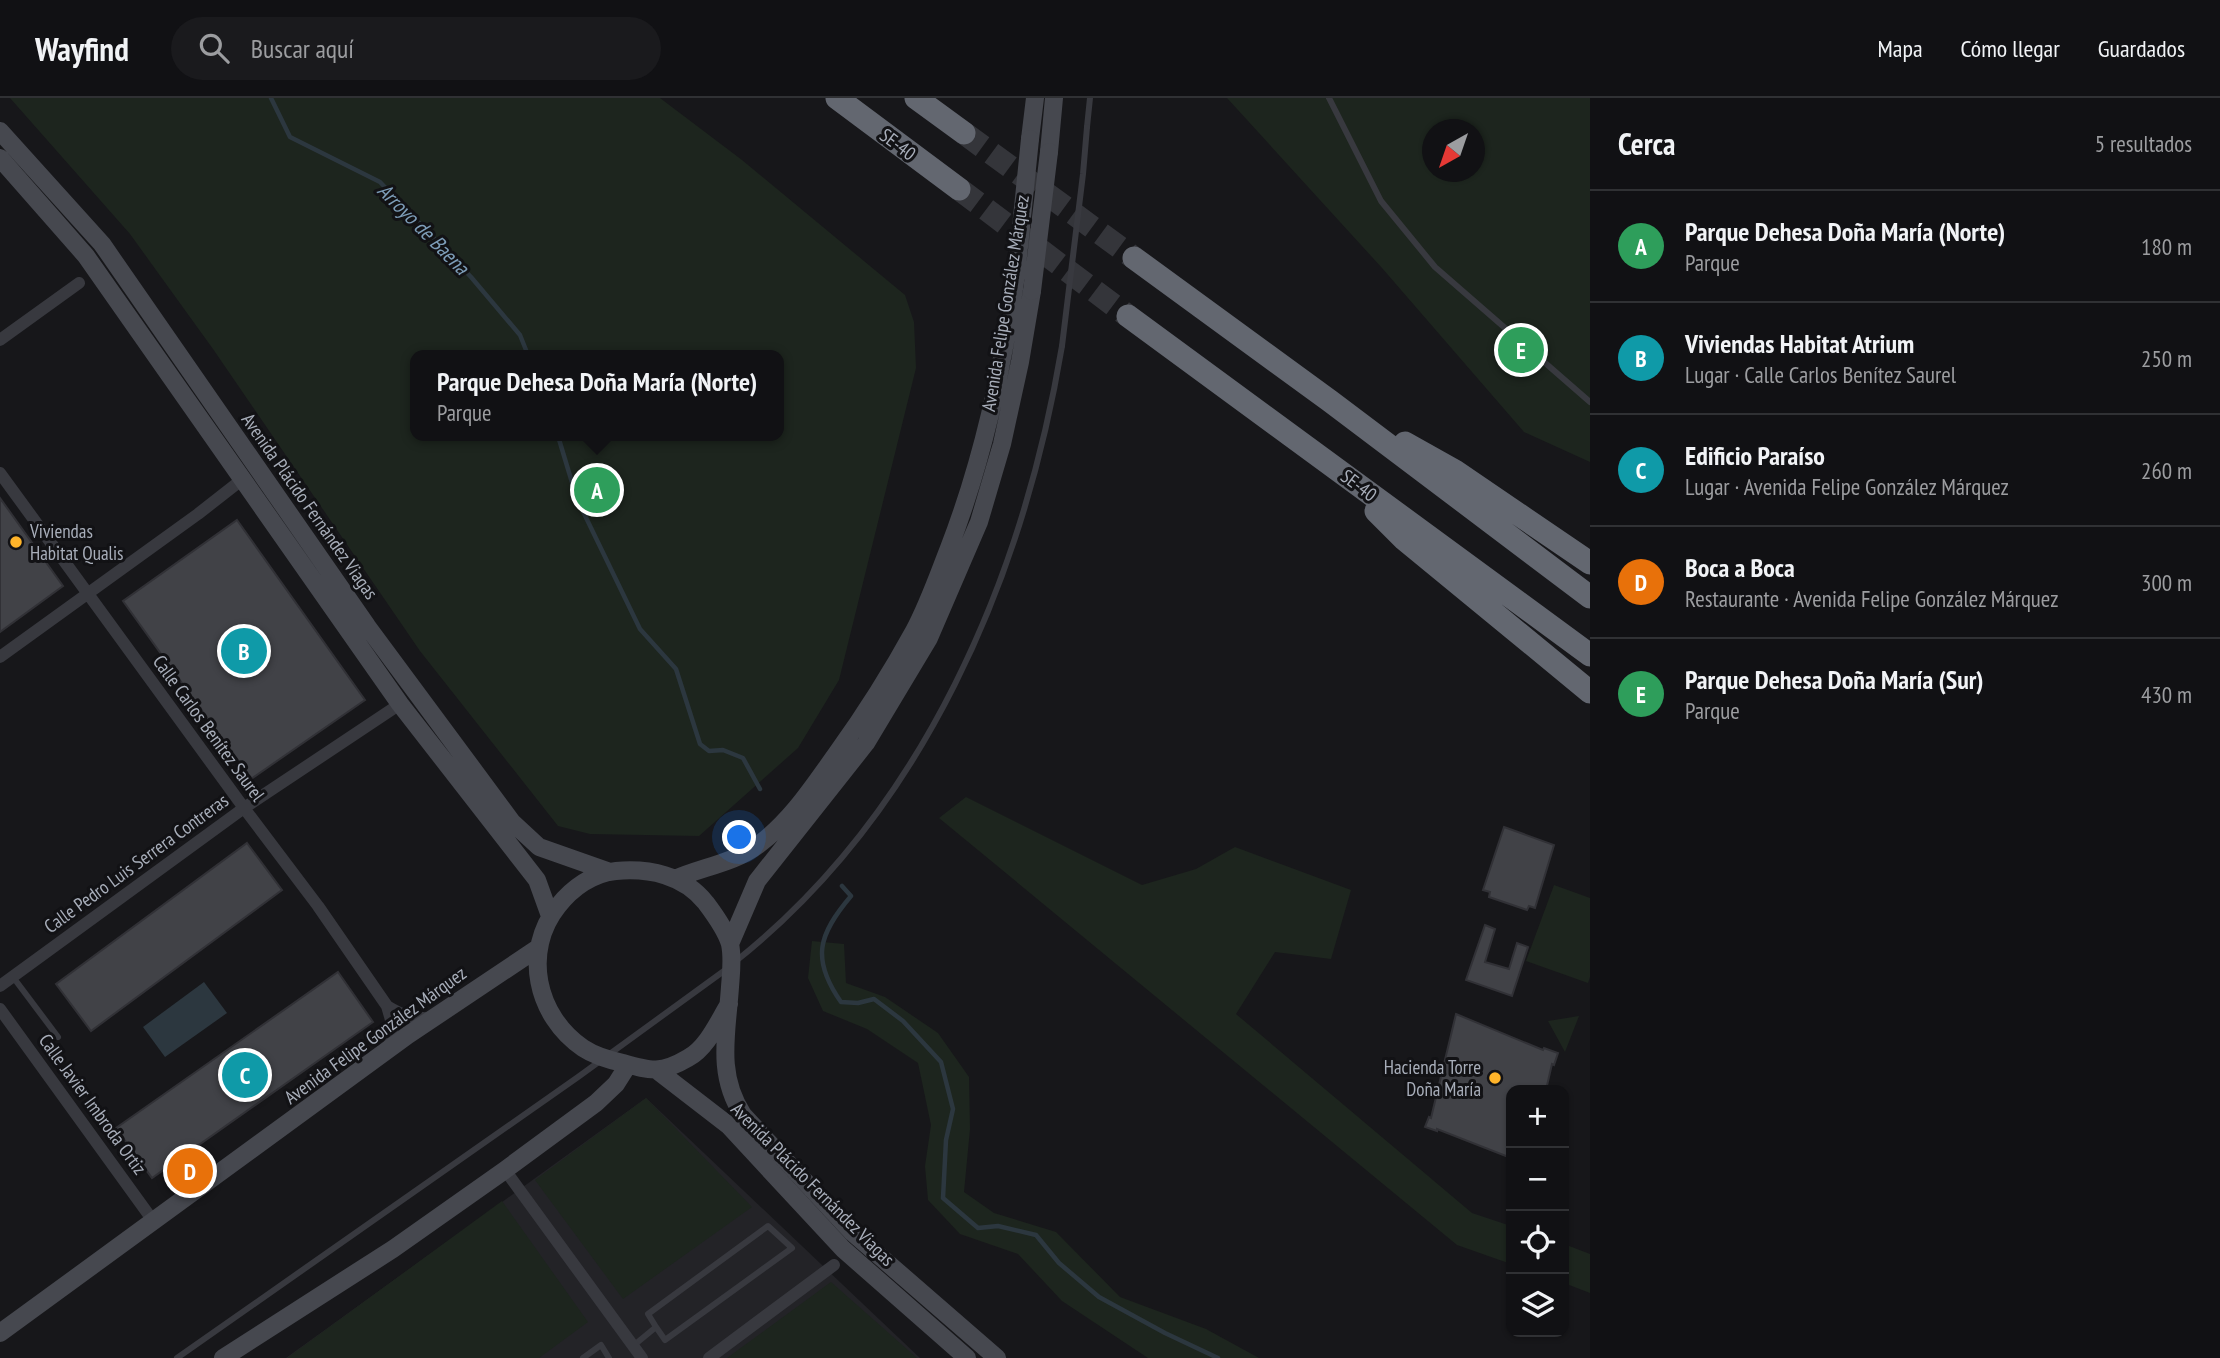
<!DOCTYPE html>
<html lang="es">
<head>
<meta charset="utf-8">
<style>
  :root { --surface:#111114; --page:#1a1a1d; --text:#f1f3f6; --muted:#9c9da0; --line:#303134; --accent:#db2777 }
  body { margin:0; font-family:"PT Sans Narrow",sans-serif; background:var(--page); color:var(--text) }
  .controls { position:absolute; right:21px; bottom:21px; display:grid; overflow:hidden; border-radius:14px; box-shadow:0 2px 5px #0004 }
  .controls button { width:63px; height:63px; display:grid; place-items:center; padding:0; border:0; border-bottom:2px solid var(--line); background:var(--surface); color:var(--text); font:35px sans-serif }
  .compass { position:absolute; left:1422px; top:21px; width:63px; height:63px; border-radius:50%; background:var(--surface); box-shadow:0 2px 5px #0004; rotate:220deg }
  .you { position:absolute; left:740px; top:740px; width:24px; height:24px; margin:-18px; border:5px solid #fff; border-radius:50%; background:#1a73e8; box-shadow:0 0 0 10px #1a73e833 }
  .badge { display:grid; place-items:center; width:46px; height:46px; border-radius:50%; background:var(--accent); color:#fff; font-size:23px; font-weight:700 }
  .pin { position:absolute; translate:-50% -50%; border:4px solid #fff; box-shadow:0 2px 7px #0006 }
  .popup { position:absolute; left:410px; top:252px; width:374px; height:91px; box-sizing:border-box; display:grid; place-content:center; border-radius:14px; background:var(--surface); filter:drop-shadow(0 2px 5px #0005); font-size:23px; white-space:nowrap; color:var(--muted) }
  .popup b { font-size:26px; color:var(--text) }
  .popup::after { content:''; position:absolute; left:50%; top:100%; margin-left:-14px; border:14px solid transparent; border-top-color:var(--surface) }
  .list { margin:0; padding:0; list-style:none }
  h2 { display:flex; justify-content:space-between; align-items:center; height:91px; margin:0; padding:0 28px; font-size:30px }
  h2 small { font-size:23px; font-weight:400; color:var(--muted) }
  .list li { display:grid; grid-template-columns:46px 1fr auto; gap:21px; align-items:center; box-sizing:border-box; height:112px; padding:0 28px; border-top:2px solid var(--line) }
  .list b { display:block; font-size:26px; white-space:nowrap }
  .list p { margin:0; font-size:23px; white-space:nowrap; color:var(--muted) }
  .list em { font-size:23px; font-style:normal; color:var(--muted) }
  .icon { flex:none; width:38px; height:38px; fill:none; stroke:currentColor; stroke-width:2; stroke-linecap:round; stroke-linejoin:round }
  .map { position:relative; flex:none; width:1590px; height:1260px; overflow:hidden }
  header { display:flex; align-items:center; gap:42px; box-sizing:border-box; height:98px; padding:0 35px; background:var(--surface); border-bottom:2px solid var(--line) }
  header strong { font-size:33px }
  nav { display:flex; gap:38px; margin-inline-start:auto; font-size:24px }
  .search { width:490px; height:63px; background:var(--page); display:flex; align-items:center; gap:18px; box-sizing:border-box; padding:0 24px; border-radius:38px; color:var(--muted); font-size:26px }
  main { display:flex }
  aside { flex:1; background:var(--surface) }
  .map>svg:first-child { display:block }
</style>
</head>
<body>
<header>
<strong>Wayfind</strong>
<div class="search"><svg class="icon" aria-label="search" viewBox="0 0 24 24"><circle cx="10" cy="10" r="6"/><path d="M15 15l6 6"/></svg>Buscar aquí</div>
<nav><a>Mapa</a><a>Cómo llegar</a><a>Guardados</a></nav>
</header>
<main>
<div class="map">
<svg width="1590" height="1260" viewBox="0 0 1590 1260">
  <rect width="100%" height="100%" fill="#17171a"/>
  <path fill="#232327" d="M646 1000 920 1260H286Z"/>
  <path fill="#1d251e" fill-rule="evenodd" d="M10 0H660L742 62 905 197 914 224 916 270 839 582 798 650 699 738 590 736 558 728 420 553 213 251 130 136ZM415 257H779V338H415Z
    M1227 0H1590V364L1524 334 1382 170ZM1433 32H1475V74H1433Z
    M966 699 1142 787 1196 771 1235 749 1351 792 1331 861 1275 854 1236 916 1472 1115 1511 1128V1166L1457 1147 939 720Z
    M1554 787 1590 800V879L1588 885 1526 863Z
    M812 843 844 846 846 885 885 899 938 935 969 979 970 1031 964 1094 994 1115 1056 1134 1120 1199 1206 1231 1259 1260H1148L1062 1203 1018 1156 960 1136 928 1102 925 1068 931 1027 918 965 867 931 823 913 808 880Z
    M1579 918 1565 954 1548 923Z
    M646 1000 752 1109 623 1201 535 1082Z
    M502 1103 588 1224 539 1260H287Z
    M1564 1146 1590 1156V1195L1564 1185Z
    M831 1184 917 1260H727Z"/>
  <path fill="#2c373f" d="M204 884 227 915 165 959 143 929Z"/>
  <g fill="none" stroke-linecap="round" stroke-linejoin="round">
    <path stroke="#2c373f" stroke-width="4.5" d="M271 0 290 39 380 84 471 179 520 237 528 257
      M558 338 577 401 640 531 676 571 700 646 709 653 723 652 743 660 760 691
      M842 788 851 798C818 837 811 861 841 904L858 905 874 901 903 923 941 964 953 1011 946 1042 943 1100 978 1130 998 1128 1036 1137 1059 1165 1099 1199 1165 1235 1218 1260"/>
  </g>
  <path fill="#414247" stroke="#313136" stroke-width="2" d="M0 400 63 488 0 534Z
    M237 422 365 602 251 681 123 503Z
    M1504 729 1554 747 1535 810 1529 808 1527 812 1489 799 1490 794 1483 792Z
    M247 745 282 792 91 933 56 886Z
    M1485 827 1495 831 1485 864 1509 871 1517 845 1528 849 1512 898 1466 882Z
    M338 874 373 924 152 1080 116 1030Z
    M1456 916 1543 952 1544 950 1558 955 1554 967 1552 966 1546 992H1511V1060L1437 1031V1033L1425 1029 1429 1019 1431 1020Z"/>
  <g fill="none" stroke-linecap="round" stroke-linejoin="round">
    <path stroke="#34353a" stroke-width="23" stroke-dasharray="23 11" stroke-linecap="butt" d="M964 35 1134 160
      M959 91 1128 218"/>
    <path stroke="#38393f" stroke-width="6" d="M1329 0 1381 103 1435 169 1590 304
      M1087 29 1090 0
      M736 863C924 713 1023 480 1062 248
      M13 879 58 939
      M633 1248 656 1229 665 1242 792 1150 768 1128 648 1216 656 1229
      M177 1260 578 979 728 870
      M583 1260 601 1247 609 1260"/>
    <path stroke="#38393f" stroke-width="12" d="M0 242 79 185
      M0 375 244 710 318 808 387 908 393 929 388 952
      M0 559 198 416 244 380
      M0 888 244 710 400 606
      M387 908C403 918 414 921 433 920
      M0 911 154 1124
      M505 1072 642 1260
      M709 1260 834 1167"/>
    <path stroke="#46484f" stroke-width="18" d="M0 33 102 146 367 528 512 724 539 749 610 774
      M1030 41 1035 0
      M1049 54 1054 0
      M0 60 86 158 400 606 537 782 550 818
      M675 781C702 769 734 765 758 747 791 723 814 687 837 655 865 616 891 575 914 533 928 507 938 478 949 450 983 362 1002 272 1016 178
      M730 846 757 783 866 645 929 540 979 424 1002 346 1020 264 1032 193
      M729 906C718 924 707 950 688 960 661 976 651 973 623 965 609 962 595 958 583 950 536 918 522 853 558 808 572 790 593 775 616 773 649 770 684 777 706 805 715 817 726 832 730 846 733 860 731 875 730 889 727 935 716 976 743 1017L853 1135 997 1260
      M658 973 728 1027 843 1151 967 1260
      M0 1235 408 937 538 850
      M223 1260 393 1151 505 1072 596 1005 616 986 628 967"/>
    <path stroke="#636770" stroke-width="23" d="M837 0 959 91
      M916 0 964 35
      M1134 160 1330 303 1590 499
      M1128 218 1590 557
      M1405 345 1455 373 1590 465
      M1376 413 1404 441 1590 594"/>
    <path stroke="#38393f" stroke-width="6" d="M1062 248 1083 76 1087 29"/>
    <path stroke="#46484f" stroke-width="18" d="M1016 178 1030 41
      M1032 193 1049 54"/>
  </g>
  <g fill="#ffb42a" stroke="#121215" stroke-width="2.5">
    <circle cx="16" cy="444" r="7"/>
    <circle cx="1495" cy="980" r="7"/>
  </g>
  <g text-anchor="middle" stroke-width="6" stroke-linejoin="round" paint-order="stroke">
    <g font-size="19" fill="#a8aeba" stroke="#121215">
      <text transform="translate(898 46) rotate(37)" y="7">SE-40</text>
      <text transform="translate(1005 205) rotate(-81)" y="7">Avenida Felipe González Márquez</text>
      <text transform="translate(1359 387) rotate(37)" y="7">SE-40</text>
      <text transform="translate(310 408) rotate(55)" y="7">Avenida Plácido Fernández Viagas</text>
      <text transform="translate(209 630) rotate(54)" y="7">Calle Carlos Benítez Saurel</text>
      <text transform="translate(136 765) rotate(-36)" y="7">Calle Pedro Luis Serrera Contreras</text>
      <text transform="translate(375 937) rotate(-36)" y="7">Avenida Felipe González Márquez</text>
      <text transform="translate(93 1006) rotate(54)" y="7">Calle Javier Imbroda Ortiz</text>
      <text transform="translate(813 1086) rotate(45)" y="7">Avenida Plácido Fernández Viagas</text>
    </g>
    <g font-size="19" fill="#a8aeba" stroke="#121215" text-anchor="start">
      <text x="30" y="440">Viviendas<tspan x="30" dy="22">Habitat Qualis</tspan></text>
      <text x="1481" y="976" text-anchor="end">Hacienda Torre<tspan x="1481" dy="22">Doña María</tspan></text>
    </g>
    <g font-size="21" font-style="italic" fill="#7d9db8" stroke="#121215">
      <text transform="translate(423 131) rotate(45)" y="7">Arroyo de Baena</text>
    </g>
  </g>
</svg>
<div class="controls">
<button>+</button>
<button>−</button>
<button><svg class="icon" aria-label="locate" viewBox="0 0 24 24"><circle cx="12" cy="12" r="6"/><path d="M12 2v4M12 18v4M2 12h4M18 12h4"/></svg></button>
<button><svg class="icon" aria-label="layers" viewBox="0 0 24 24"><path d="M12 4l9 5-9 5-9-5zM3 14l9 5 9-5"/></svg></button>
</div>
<svg class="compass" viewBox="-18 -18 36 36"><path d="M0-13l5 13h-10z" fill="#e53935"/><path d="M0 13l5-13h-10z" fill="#9c9da0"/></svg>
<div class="you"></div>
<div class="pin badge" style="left:597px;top:392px;background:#2e9e5b">A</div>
<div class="popup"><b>Parque Dehesa Doña María (Norte)</b>Parque</div>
<div class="pin badge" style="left:244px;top:553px;background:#0f9aa8">B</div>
<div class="pin badge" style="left:245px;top:977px;background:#0f9aa8">C</div>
<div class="pin badge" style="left:190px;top:1073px;background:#e8710a">D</div>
<div class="pin badge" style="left:1521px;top:252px;background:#2e9e5b">E</div>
</div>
<aside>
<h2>Cerca<small>5 resultados</small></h2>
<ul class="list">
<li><span class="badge" style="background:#2e9e5b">A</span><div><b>Parque Dehesa Doña María (Norte)</b><p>Parque</p></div><em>180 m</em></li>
<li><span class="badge" style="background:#0f9aa8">B</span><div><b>Viviendas Habitat Atrium</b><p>Lugar · Calle Carlos Benítez Saurel</p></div><em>250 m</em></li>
<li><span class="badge" style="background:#0f9aa8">C</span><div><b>Edificio Paraíso</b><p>Lugar · Avenida Felipe González Márquez</p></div><em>260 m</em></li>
<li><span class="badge" style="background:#e8710a">D</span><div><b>Boca a Boca</b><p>Restaurante · Avenida Felipe González Márquez</p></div><em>300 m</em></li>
<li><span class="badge" style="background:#2e9e5b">E</span><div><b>Parque Dehesa Doña María (Sur)</b><p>Parque</p></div><em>430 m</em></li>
</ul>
</aside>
</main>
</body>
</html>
